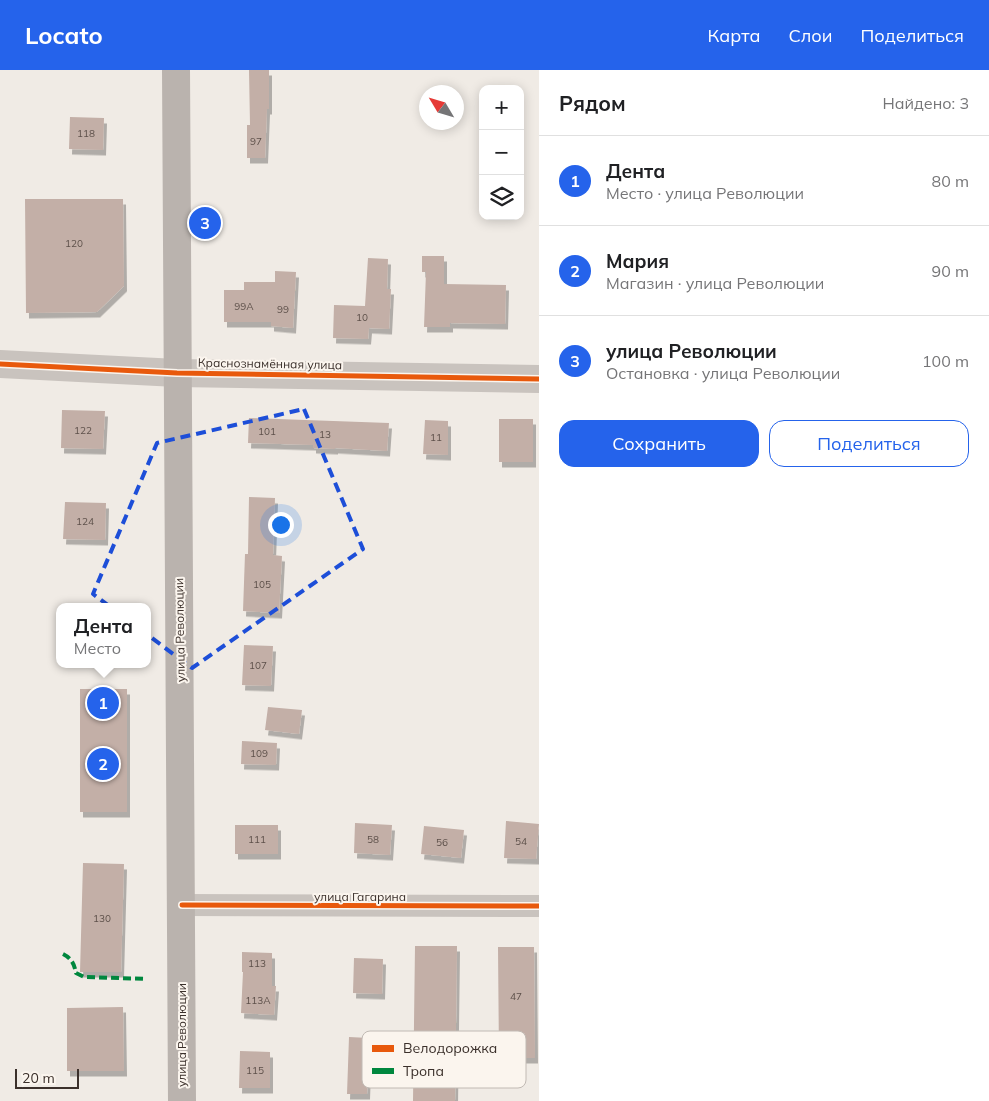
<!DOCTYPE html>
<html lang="ru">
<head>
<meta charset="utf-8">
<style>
  :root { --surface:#fff; --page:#f6f6f6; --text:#202124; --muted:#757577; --line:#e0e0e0; --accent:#2563eb }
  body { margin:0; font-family:Mulish,sans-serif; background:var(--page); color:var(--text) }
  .controls { position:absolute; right:15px; top:15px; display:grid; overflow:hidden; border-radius:10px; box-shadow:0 2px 12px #0003 }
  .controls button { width:45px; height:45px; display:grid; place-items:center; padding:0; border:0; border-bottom:1px solid var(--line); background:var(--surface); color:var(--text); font:25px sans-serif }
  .compass { position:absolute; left:419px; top:15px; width:45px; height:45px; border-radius:50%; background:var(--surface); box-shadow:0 2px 12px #0003; rotate:308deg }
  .scale { position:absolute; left:15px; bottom:12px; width:64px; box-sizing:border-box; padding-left:5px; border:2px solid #3b302b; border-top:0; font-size:14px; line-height:18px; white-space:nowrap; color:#3b302b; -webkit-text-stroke:4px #fbf5ee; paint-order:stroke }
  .you { position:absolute; left:280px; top:454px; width:18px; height:18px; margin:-12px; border:4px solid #fff; border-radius:50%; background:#1a73e8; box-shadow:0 0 0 8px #1a73e833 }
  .badge { display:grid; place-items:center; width:32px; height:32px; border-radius:50%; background:var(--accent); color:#fff; font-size:16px; font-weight:700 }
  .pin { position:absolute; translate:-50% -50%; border:2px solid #fff; box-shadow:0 1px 5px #0006 }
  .popup { position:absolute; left:56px; top:533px; width:95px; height:65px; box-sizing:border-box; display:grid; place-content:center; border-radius:10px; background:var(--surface); filter:drop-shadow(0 1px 4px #0005); font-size:16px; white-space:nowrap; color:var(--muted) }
  .popup b { font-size:19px; color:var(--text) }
  .popup::after { content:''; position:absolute; left:50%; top:100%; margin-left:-10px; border:10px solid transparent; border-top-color:var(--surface) }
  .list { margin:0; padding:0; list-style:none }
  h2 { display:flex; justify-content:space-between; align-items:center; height:65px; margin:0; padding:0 20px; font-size:21px }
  h2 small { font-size:16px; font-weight:400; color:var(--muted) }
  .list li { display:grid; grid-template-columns:32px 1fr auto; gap:15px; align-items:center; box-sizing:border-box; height:90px; padding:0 20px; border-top:1px solid var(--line) }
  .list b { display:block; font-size:19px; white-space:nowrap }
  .list p { margin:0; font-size:16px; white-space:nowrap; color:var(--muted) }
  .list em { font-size:16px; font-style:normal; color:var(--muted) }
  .actions { display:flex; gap:10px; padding:15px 20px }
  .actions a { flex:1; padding:11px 0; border:1px solid var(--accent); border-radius:15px; text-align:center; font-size:18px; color:var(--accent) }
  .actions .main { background:var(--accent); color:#fff }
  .icon { flex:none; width:28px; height:28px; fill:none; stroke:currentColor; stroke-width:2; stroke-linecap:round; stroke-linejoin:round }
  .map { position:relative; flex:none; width:539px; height:1031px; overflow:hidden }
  header { display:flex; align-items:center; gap:30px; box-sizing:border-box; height:70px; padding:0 25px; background:var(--accent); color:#fff }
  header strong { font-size:24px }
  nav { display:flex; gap:28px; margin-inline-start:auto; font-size:18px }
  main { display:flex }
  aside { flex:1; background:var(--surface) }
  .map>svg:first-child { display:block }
</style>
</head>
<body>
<header>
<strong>Locato</strong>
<nav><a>Карта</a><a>Слои</a><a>Поделиться</a></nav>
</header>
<main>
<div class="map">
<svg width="539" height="1031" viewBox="0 0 539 1031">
  <defs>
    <filter id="shadow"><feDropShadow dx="3" dy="5.5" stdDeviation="0" flood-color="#0004"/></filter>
  </defs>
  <rect width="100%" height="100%" fill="#f0ebe5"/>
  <path fill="#c3afa7" filter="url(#shadow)" d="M249 0H269V39H267L265 88H247V55H250Z
    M70 47 104 48 103 80 69 79Z
    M25 129H123L124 216 97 242 26 243Z
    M422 186H444V214L506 215 505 254 450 253V257H424L426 202H422Z
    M368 188 388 189 387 219H391L389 259 369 258 368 269 333 268 334 235 365 236Z
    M275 201 296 202 293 258 271 256V252H224V220H244V212H275Z
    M62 340 105 341 103 379 61 378Z
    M249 348 389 353 387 381 335 378V379L313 378V375L248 373Z
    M499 349H533V392H499Z
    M425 350 448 351V385L423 384Z
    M249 427 275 428 273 485 282 486 279 543 243 541 245 484H248Z
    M65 432 106 433 105 470 63 469Z
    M244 575 273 576 271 616 242 615Z
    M80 619H127V742H80Z
    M268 637 302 640 299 664 265 660Z
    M242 671 277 673 276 695 241 694Z
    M506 751 539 754 536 789 504 788Z
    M355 753 392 755 390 785 354 783Z
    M235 755H278V784H235Z
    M424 756 464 760 461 788 421 784Z
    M83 793 124 794 121 902H80Z
    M415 876H457L455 1031H413Z
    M498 877H534L535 988H499Z
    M242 882 272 883V916H276L274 945 241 943 243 902H242Z
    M354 888 383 889 382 924 353 923Z
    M123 937 124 1001H67V938Z
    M349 967 369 968 367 1024H347Z
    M240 981 270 982V1018H239Z"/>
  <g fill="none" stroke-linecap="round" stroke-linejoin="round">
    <path stroke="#c9c3be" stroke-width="22" d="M182 835 539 836"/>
    <path stroke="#c9c3be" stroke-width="28" d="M0 294 177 303 539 309"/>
    <path stroke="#bab3ae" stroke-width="28" d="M176 0 182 1031"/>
    <path stroke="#00873e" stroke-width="4" stroke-dasharray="8 4" stroke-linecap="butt" d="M63 884C71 888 74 893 76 903L84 907 147 909"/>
    <defs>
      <path id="cycleway" d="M0 294 177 303 539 309
        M182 835 539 836"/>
    </defs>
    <use href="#cycleway" stroke="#fbf5ee" stroke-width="8"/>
    <use href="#cycleway" stroke="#e8590c" stroke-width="5"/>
  </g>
  <path fill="none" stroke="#1d4ed8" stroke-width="4" stroke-dasharray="10 6" stroke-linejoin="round" d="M304 339 363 479 192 598 93 524 157 373Z"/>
  <g text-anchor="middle" stroke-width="4" stroke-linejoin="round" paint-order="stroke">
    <g font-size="10" fill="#5d504a">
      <text x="86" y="67">118</text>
      <text x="256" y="75">97</text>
      <text x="74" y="177">120</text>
      <text x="244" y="240">99А</text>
      <text x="283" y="243">99</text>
      <text x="362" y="251">10</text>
      <text x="83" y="364">122</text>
      <text x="267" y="365">101</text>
      <text x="325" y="368">13</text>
      <text x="436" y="371">11</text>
      <text x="85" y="455">124</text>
      <text x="262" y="518">105</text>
      <text x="258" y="599">107</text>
      <text x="259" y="687">109</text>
      <text x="257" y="773">111</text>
      <text x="373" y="773">58</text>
      <text x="521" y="775">54</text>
      <text x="442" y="776">56</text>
      <text x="102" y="852">130</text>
      <text x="257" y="897">113</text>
      <text x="516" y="930">47</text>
      <text x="258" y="934">113А</text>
      <text x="255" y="1004">115</text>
    </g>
    <g font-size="12" fill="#3b302b" stroke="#fbf5ee">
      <text transform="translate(270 294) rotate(1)" y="4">Краснознамённая улица</text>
      <text transform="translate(180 560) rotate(-91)" y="4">улица Революции</text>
      <text x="360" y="831">улица Гагарина</text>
      <text transform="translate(182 965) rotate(-90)" y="4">улица Революции</text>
    </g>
  </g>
  <rect x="362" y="961" width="164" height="57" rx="8" fill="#fbf5ee" stroke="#c1bab4" stroke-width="1"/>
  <rect x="372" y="975" width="22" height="7" fill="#e8590c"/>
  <rect x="372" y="998" width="22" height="6" fill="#00873e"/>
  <g font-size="14" fill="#3b302b">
    <text x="403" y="983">Велодорожка</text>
    <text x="403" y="1006">Тропа</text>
  </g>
</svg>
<div class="controls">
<button>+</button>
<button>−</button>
<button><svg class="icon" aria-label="layers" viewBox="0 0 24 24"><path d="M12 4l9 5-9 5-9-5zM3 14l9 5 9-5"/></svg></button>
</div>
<svg class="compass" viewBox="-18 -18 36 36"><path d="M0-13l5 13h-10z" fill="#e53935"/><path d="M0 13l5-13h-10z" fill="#757577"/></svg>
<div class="scale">20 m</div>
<div class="you"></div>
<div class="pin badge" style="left:103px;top:633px">1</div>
<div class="popup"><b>Дента</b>Место</div>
<div class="pin badge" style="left:103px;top:694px">2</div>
<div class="pin badge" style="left:205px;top:153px">3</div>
</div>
<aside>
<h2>Рядом<small>Найдено: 3</small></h2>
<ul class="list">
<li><span class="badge">1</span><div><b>Дента</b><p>Место · улица Революции</p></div><em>80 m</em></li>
<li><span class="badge">2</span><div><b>Мария</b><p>Магазин · улица Революции</p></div><em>90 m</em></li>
<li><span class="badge">3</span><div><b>улица Революции</b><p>Остановка · улица Революции</p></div><em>100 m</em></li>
</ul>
<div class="actions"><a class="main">Сохранить</a><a>Поделиться</a></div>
</aside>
</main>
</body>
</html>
